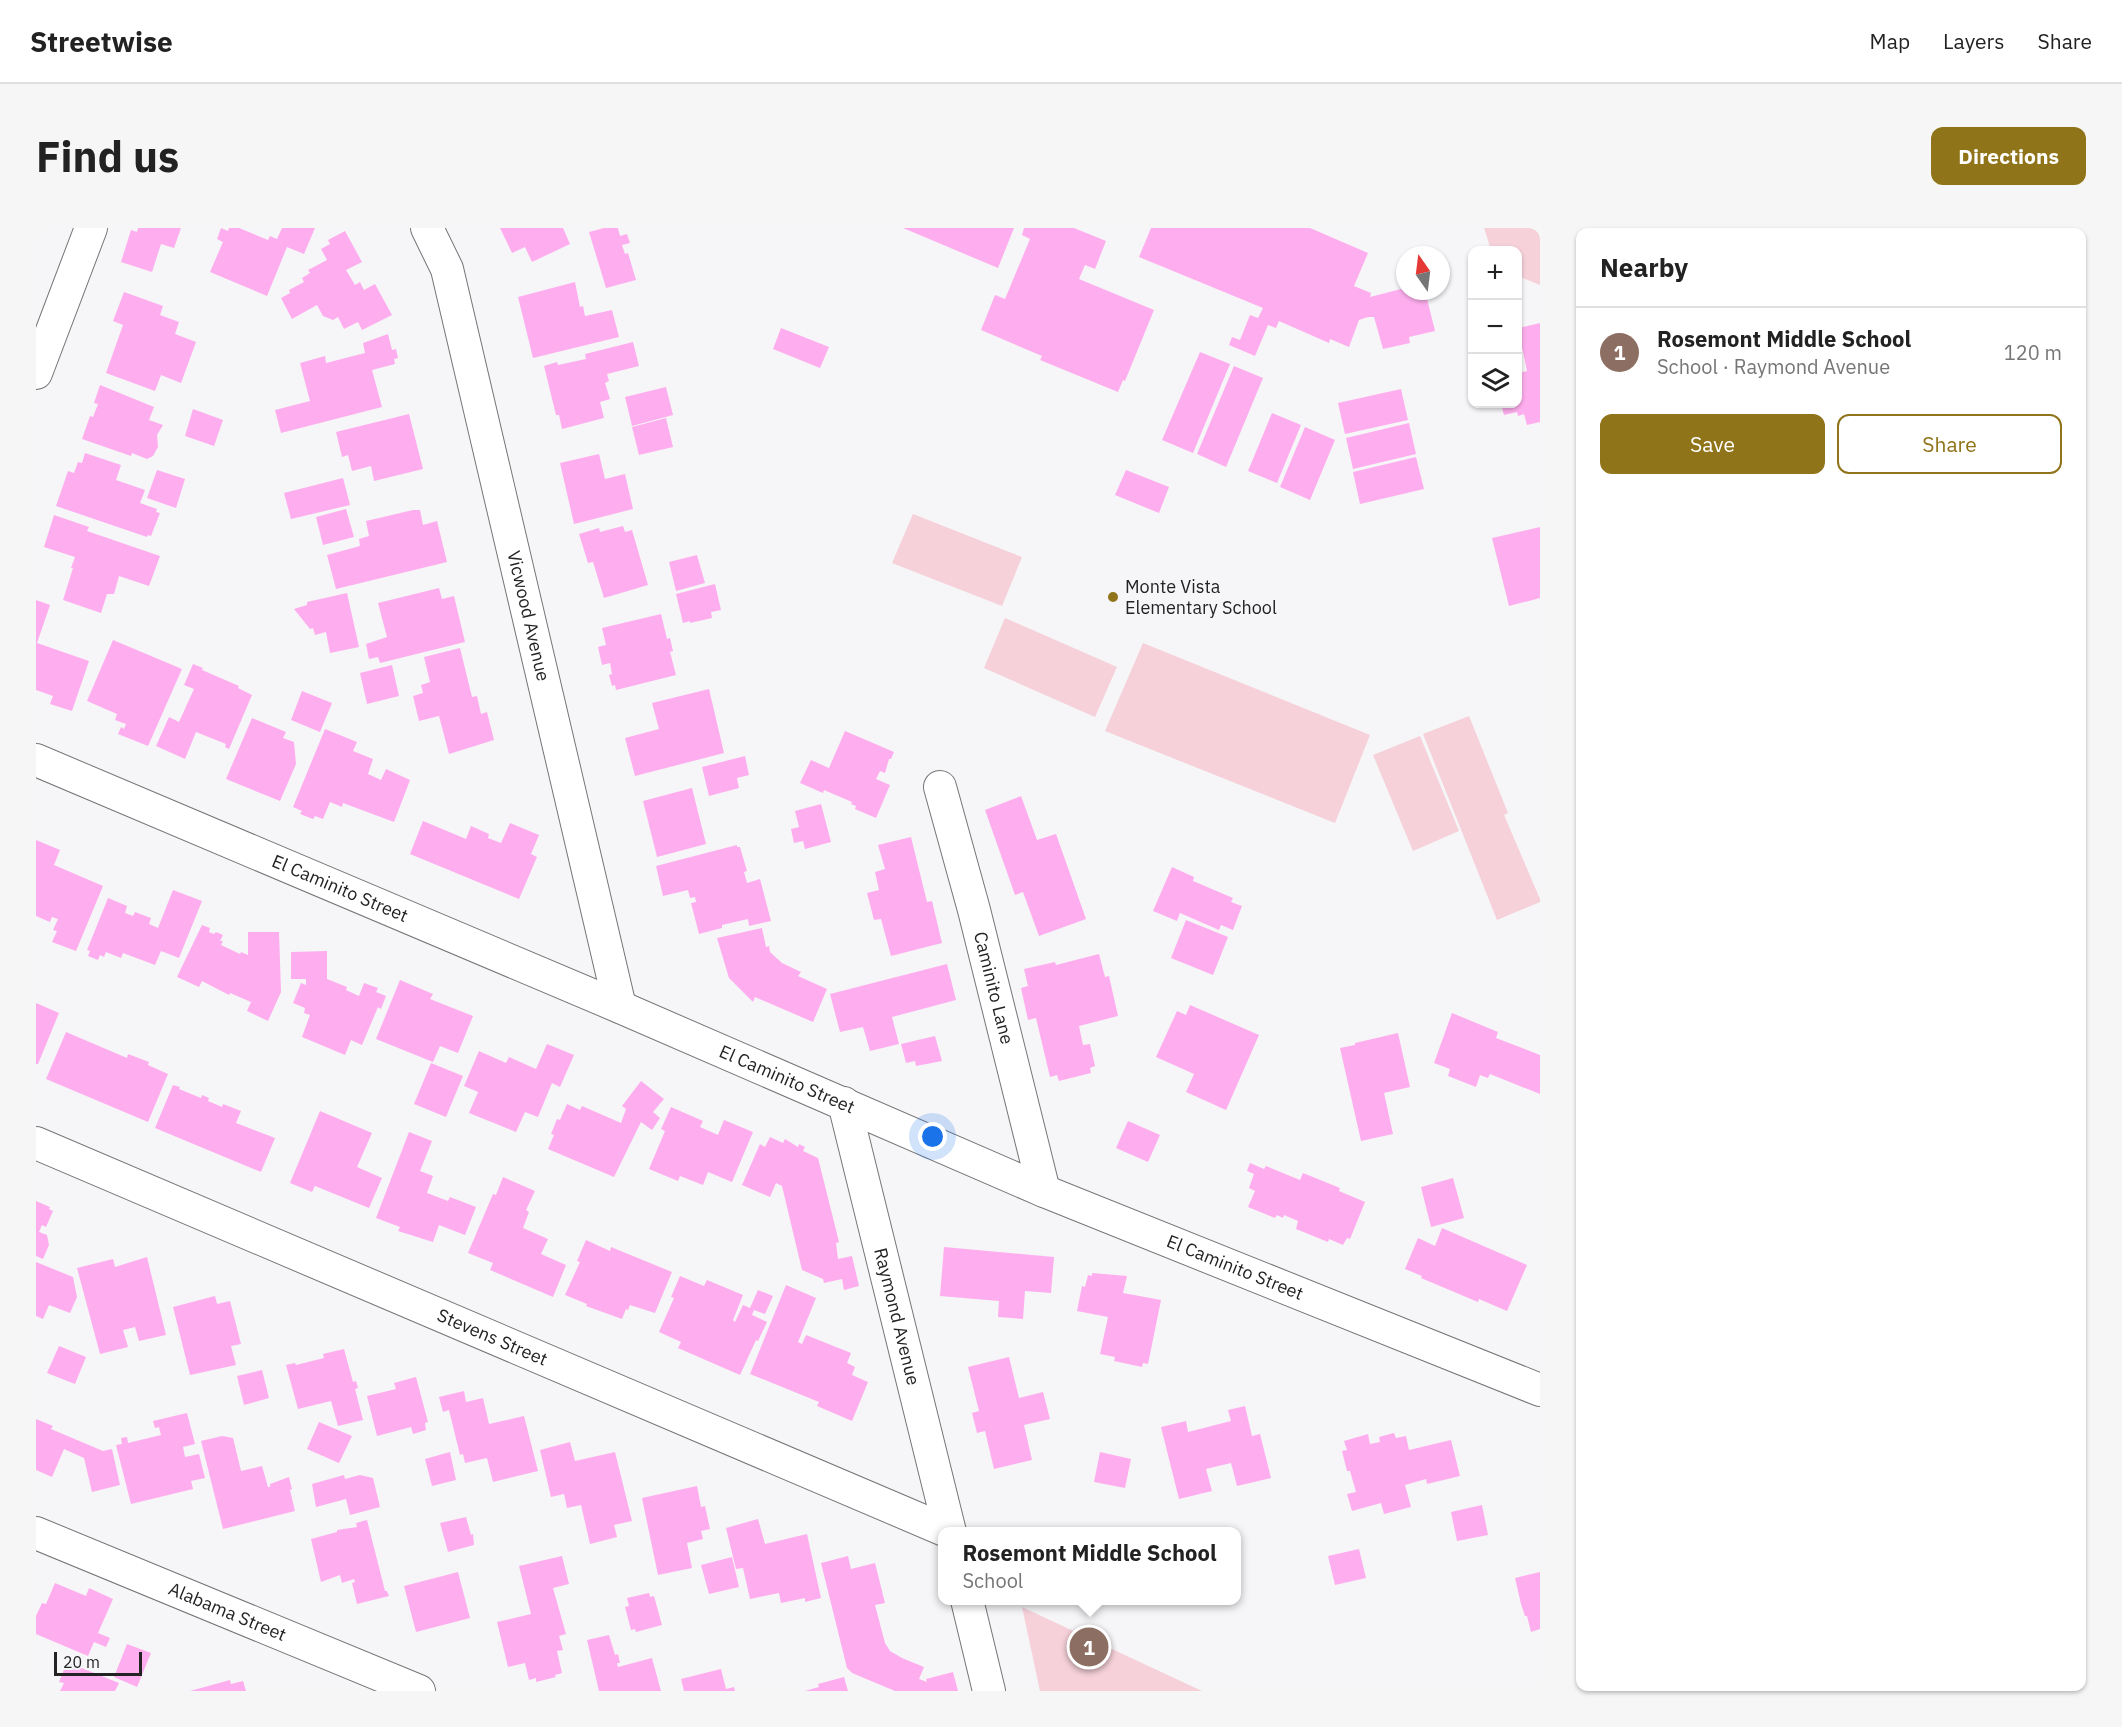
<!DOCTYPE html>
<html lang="en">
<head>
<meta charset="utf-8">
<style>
  :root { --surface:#fff; --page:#f6f6f6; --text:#222; --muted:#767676; --line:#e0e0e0; --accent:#907419 }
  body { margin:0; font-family:"IBM Plex Sans",sans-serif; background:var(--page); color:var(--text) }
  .controls { position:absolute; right:18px; top:18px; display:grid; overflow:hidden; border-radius:12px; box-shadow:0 2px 4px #0004 }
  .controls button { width:54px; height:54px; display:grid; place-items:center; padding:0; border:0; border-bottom:2px solid var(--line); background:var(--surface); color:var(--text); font:30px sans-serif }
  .compass { position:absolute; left:1360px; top:18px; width:54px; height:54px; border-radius:50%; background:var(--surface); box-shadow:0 2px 4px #0004; rotate:346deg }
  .scale { position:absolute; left:18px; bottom:15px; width:88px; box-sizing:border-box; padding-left:6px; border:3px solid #232324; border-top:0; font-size:16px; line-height:21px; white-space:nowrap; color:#232324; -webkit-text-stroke:4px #f6f5f8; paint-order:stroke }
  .you { position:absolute; left:897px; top:909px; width:21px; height:21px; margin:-15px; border:4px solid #fff; border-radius:50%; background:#1a73e8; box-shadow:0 0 0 9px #1a73e833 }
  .badge { display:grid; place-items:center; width:39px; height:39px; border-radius:50%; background:var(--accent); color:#fff; font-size:20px; font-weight:700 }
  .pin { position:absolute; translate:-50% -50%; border:3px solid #fff; box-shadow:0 2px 6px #0006 }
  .popup { position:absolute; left:902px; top:1299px; width:303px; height:78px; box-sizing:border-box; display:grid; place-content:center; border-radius:12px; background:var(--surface); filter:drop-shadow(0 2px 4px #0005); font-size:20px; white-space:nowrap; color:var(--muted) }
  .popup b { font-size:22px; color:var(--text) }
  .popup::after { content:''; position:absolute; left:50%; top:100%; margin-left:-12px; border:12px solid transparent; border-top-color:var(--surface) }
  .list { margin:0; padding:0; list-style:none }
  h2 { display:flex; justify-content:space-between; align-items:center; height:78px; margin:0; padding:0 24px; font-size:26px }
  h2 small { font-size:20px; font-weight:400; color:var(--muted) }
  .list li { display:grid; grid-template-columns:39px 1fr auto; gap:18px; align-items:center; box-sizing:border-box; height:90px; padding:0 24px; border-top:2px solid var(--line) }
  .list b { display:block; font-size:22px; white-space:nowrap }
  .list p { margin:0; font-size:20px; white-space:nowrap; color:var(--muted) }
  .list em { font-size:20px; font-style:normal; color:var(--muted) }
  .actions { display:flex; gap:12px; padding:18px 24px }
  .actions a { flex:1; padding:14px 0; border:2px solid var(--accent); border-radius:12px; text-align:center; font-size:21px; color:var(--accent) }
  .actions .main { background:var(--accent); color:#fff }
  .icon { flex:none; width:33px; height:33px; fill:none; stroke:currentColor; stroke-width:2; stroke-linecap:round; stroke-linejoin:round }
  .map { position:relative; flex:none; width:1504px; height:1463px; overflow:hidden; border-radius:12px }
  header { display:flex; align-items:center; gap:36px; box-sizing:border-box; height:84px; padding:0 30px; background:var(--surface); border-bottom:2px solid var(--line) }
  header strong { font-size:28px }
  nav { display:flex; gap:33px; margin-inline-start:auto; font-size:21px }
  .intro { display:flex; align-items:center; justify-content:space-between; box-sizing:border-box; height:144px; padding:0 36px }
  h1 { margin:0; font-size:42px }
  .button { padding:15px 27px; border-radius:12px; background:var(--accent); color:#fff; font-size:21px; font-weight:700 }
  main { display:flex; gap:36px; padding:0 36px }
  aside { flex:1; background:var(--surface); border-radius:12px; box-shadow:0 2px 4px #0004 }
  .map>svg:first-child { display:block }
</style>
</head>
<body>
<header>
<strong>Streetwise</strong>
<nav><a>Map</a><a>Layers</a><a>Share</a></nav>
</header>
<div class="intro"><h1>Find us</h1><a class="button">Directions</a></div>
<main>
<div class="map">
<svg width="1504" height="1463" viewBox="0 0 1504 1463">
  <rect width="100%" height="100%" fill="#f6f5f8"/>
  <path fill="#f6d1d9" d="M1448 0H1504V57L1482 48V22H1455Z
    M877 286 986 329 966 378 856 335Z
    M969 390 1081 439 1059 489 948 440Z
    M1107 415 1334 507 1299 595 1069 503Z
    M1433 488 1472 585 1468 587 1504 671V674L1461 692 1387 506Z
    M1384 508 1423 603 1377 623 1337 527Z
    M986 1379 1166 1463H1004Z"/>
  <path fill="#feaeee" d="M102 0H145L138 20 125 16 116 44 85 34 95 2 101 4Z
    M185 0 192 3 193 0H203L232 12 234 8 241 11 246 0H279L268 26 251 19 231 68 174 44 187 14 181 11Z
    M464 0H527L534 16 496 34 489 19 476 25Z
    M568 0H582L584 8 591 6 594 15 586 17 589 26 592 25 600 52 570 60 553 4Z
    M867 0H978L962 40Z
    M988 0H1038L1070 13 1059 41 1049 37 1043 51 1118 82 1089 153 1087 152 1082 164 1004 132 1006 128 945 102 959 67 969 71 994 11 986 7Z
    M1115 0H1274L1332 25 1318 58 1335 65 1334 69 1369 60V63H1389L1399 103 1373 109 1374 115 1347 121 1338 89H1332L1323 92 1313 119 1294 111 1293 115 1243 93 1240 100 1232 97 1219 128 1193 117 1196 109 1204 112 1214 87 1222 90 1227 80 1103 29Z
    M309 3 326 34 310 42 319 57 324 54 328 62 339 56 356 87 326 102 322 94 308 101 302 89 297 92 287 88 281 77 256 91 245 70 254 65 253 62 268 54 266 50 274 45 272 42 291 32 285 21 294 16 292 12Z
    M539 54 544 79 547 78 549 88 576 82 583 109 497 130 482 69Z
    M88 64 127 78 124 87 143 94 139 106 160 114 145 155 125 147 119 163 70 145 87 97 77 93Z
    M1504 95V194L1491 197 1488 186 1482 188 1481 184 1468 187 1465 176H1482V145L1491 143 1482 100Z
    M745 100 793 119 784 140 737 121Z
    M352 106 356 122 360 121 362 130 358 131 359 136 336 142 346 179 245 205 239 182 274 173 264 135 289 128 290 135 329 125 327 115Z
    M597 114 603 138 571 146 573 153 569 155 574 171 564 174 568 190 526 201 523 187H520L508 138 521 134 522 137 550 131 549 126Z
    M1164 124 1194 136 1157 225 1126 212Z
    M1198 138 1227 150 1190 239 1161 226Z
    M64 157 118 179 113 192 127 197 121 207 122 219 117 228 111 231 96 225 95 228 46 211 54 188 57 189 62 176 58 175Z
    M630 159 637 187 596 198 589 169Z
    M1365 161 1372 192 1309 206 1302 175Z
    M157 181 187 192 178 218 149 208Z
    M1236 185 1265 197 1241 255 1212 243Z
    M373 186 387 241 338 253 335 238 316 243 312 227 306 229 300 204Z
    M630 190 637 219 603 227 596 199Z
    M1373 195 1380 226 1317 241 1310 210Z
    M1269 199 1299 212 1274 272 1244 259Z
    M49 225 85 237 80 252 109 262 104 275 121 281 120 284 124 285 115 308 112 307 111 309 20 278 32 243 38 245 42 234 46 235Z
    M563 226 569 251 589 246 597 281 538 296 524 235Z
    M1380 229 1388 261 1324 276 1317 244Z
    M121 242 149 251 140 280 111 270Z
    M1090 242 1133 259 1123 285 1079 267Z
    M307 250 314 277 255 291 248 265Z
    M310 281 318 309 287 317 280 289Z
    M377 282H384L387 297 401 293 411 334 300 361 291 327 324 318 323 311 333 308 330 293Z
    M18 287 53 299 51 303 124 328 113 358 83 348 78 366H71L65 385 27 372 37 340H35L39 329 8 319Z
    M587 298 589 304 596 302 612 357 568 370 557 334 552 335 543 306 563 300 564 304Z
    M1504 299V370L1473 378 1456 310Z
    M661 327 669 355 640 363 633 334Z
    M679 356 685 382 675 384 676 390 654 395V393L647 395 640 366Z
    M403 360 406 371 418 368 429 414 344 435 342 429 333 431 330 416 351 409 342 375Z
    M311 365 323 419 294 425 290 404 279 407 277 400 274 401 258 381 271 377V374Z
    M0 372 14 377 1 415 53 433 36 483 14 476 17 468 0 462Z
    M625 386 631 411 634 410 637 423 634 424 640 447 580 462 579 457 576 458 573 447 576 446 574 435 566 437 562 419 570 417 566 400Z
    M77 412 146 441 112 518 82 506 85 499 88 501 90 496 79 492 81 486 51 473Z
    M424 420 436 469 441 468 445 486 451 484 458 512 413 526 403 488 383 493 377 468 387 465 385 457 394 454 388 429Z
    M157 436 167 440 166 442 203 458 202 460 216 467 193 521 189 519 190 516 160 504 149 531 120 518 133 489 143 494 158 461 148 457Z
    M356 437 363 468 331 476 324 445Z
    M673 461 688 525 599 548 589 510 623 501 616 475Z
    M266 463 296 475 284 504 255 492Z
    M216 490 250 504 247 510 258 514 260 536 244 573 190 551Z
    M289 501 321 514 317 523 337 531 332 546 345 552 350 541 374 552 358 594 307 575 306 579 294 574 287 591 279 588 277 591 264 586 266 583 257 579Z
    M809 503 858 524 855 531H853L849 545 844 543 840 551 854 557 840 590 819 581 820 578 815 576 816 574 788 562 787 565 764 555 775 532 793 540Z
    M709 528 713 547 701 550 703 560 673 568 666 539Z
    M656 560 670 616 621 629 607 573Z
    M985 568 1001 612 1020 606 1050 691 1003 708 987 664 979 667 949 582Z
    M785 576 795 614 769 621 767 613 758 615 755 601 763 599 759 583Z
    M387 593 430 611 435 598 453 606 452 610 465 615 474 595 503 607 495 626 501 629 483 671 374 626Z
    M875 609 891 674 896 673 906 715 855 728 845 691 838 692 831 665 843 662 839 644 849 641 842 617Z
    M0 612 24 622 18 637 67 658 40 723 16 714 21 703 17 702 22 691 16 689 14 694 0 688Z
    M701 617V619H704L711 643 708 644 711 655 724 651 735 693 713 698 712 691 686 697V700L663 706 655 675 660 674 659 669 654 670 652 662 627 668 620 638Z
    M1136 639 1158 649 1157 653 1197 670 1195 674 1206 678 1197 702 1185 697 1183 702 1144 685 1141 693 1117 683Z
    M137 662 166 673 143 730 125 723 119 737 87 725 85 730 70 724 68 729 64 727 62 732 52 728 54 723 51 722 72 670 91 678 89 685 97 688 99 684 115 690 113 696 122 700Z
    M1150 692 1192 709 1177 747 1135 730Z
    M166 697 174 700 173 704 178 706 180 704 187 707 184 713H187L185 717 204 726 205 724 212 727V704H243L245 764 232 793 211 783 215 774 194 765 193 767 166 753 163 759 141 749Z
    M726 700 730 719 733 718 734 724 746 735 765 744 762 748 791 761 777 794 719 769 717 774 693 750 681 710Z
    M291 723V751L311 759 310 762 323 768 328 755 342 760 340 764 350 768 345 781 342 779 326 817 315 812 309 827 266 809 274 787 268 785 269 780 257 775 265 755 270 757V751H255V724Z
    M1063 726 1069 749 1073 748 1082 788 1043 798 1047 817 1054 816 1059 838 1054 840 1055 845 1023 853 1021 847 1014 849 1000 790 992 792 985 760 992 758 988 741 1019 734 1020 737Z
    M911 736 920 772 856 789 863 816 834 823 827 799 804 804 794 766Z
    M364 752 397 766 394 771 437 788 422 825 404 818 397 834 340 811Z
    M0 775 23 785 2 836H0Z
    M1154 777 1223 807 1190 882 1150 864 1158 846 1120 829 1141 783 1150 787Z
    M1416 785 1462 804 1460 810 1504 827V866L1454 846 1452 850 1444 847 1440 859 1412 848 1414 841 1398 835Z
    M30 804 91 830 92 826 113 834 112 837 132 846 112 894 10 851Z
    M1362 805 1374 859 1348 865 1357 906 1325 913 1304 820 1319 817V815Z
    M899 808 906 833 880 838 879 833 870 835 865 816Z
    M511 816 538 827 524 859 516 855 502 889 489 884 480 904 433 885 442 864 428 858 443 823 470 835 473 829 500 841Z
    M395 835 427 848 410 889 378 876Z
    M605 853 628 871 617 884 624 890 616 902 605 894 578 949 512 921 518 907 515 906 521 891 524 892 531 876 544 882 546 878 585 895 590 881 586 878Z
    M137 857 144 859 143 861 165 870 166 867 173 870 172 873 186 879 187 876 205 883 200 895 239 910 225 944 119 900Z
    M635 879 667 893 664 899 682 907 688 892 717 904 696 954 672 944 667 957 644 948 642 953 613 941 629 903 625 901Z
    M284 883 336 905 321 939 346 950 333 980 279 958 276 964 254 955Z
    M1092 893 1124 907 1112 934 1080 920Z
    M373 904 396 913 384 943 397 948 391 965 412 973 414 969 440 979 429 1007 403 997 397 1014 362 1003 364 999 340 990Z
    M734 909 747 915 749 911 762 919 763 916 769 919 767 923 782 930 803 1014 800 1015 802 1031 816 1028 823 1058 808 1062 806 1051 788 1055 787 1051 766 1042 746 958 740 955 734 969 706 957 724 916 729 919Z
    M1214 935 1228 941 1230 938 1264 952 1267 945 1304 960 1303 963 1329 974 1314 1011 1311 1010 1307 1017 1293 1011 1292 1014 1260 1001 1262 993 1248 987 1247 990 1241 987 1239 990 1212 979 1219 963 1213 960 1218 946 1211 943Z
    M467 949 499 963 490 982 493 984 487 1000 512 1011 505 1026 530 1037 517 1069 454 1042 457 1035 432 1025 457 966 460 967Z
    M1417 950 1428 990 1395 999 1385 959Z
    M0 973 14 979 13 981 17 983 10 999 6 997 3 1004 11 1007 13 1017 7 1031 0 1028Z
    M1406 1000 1491 1037 1471 1083 1443 1071 1442 1074 1385 1050 1386 1048 1369 1041 1382 1010 1399 1018Z
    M550 1012 574 1023 575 1019 636 1044 619 1085 594 1077 592 1082 590 1081 586 1091 550 1078 551 1076 529 1067 544 1034 541 1033Z
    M908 1019 1018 1029 1015 1065 989 1063 987 1091 962 1089 963 1073 904 1068Z
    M111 1029 130 1107 103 1113 99 1099 87 1102 92 1119 64 1126 41 1040 77 1031 79 1039Z
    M0 1034 37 1049 41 1069 34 1085 13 1077 7 1091 0 1088Z
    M1056 1045 1091 1048 1087 1065 1125 1072 1112 1136 1107 1135 1106 1139 1078 1133 1079 1129 1064 1126 1072 1089 1041 1083 1046 1058 1049 1059 1052 1047 1056 1048Z
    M644 1048 668 1058 671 1052 707 1067 697 1092 699 1094 707 1077 714 1080 722 1062 737 1068 729 1086 718 1082 716 1087 731 1094 722 1113 720 1112 704 1147 642 1120 645 1114 623 1104 638 1070 635 1069Z
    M750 1057 780 1070 762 1114 766 1116 770 1107 815 1125 811 1135 819 1139 816 1147 832 1154 816 1193 781 1178 783 1174 714 1146Z
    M179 1068 181 1076 194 1073 205 1116 195 1118 200 1137 154 1147 137 1079Z
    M23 1118 50 1129 39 1156 11 1145Z
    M308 1121 317 1154 320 1153 322 1160 319 1161 327 1192 302 1198 295 1173 262 1181 250 1137 259 1135 260 1137 288 1130 287 1126Z
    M973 1129 983 1170 1007 1164 1014 1191 988 1197 996 1232 958 1241 949 1203 941 1205 936 1185 943 1183 932 1139Z
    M226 1142 233 1170 208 1177 201 1148Z
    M380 1149 392 1194 389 1195 390 1202 377 1206 375 1199 341 1208 331 1168 360 1161 358 1155Z
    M428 1163 430 1174 447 1170 453 1196 488 1188 502 1243 457 1254 451 1230 429 1235 427 1226 424 1227 413 1182 407 1184 403 1169Z
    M1209 1178 1216 1208 1224 1206 1235 1250 1201 1258 1195 1235 1170 1241 1176 1263 1143 1271 1125 1199 1150 1193 1152 1204 1195 1193 1192 1182Z
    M151 1185 159 1216 147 1219 149 1229 163 1226 169 1250 155 1253 157 1261 95 1276 80 1217 86 1216 85 1210 91 1209 92 1215 125 1207 123 1199 119 1200 117 1193Z
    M0 1191 17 1198 15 1201 67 1223 76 1221 84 1257 56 1264 48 1230 28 1221 16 1249 0 1242Z
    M283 1194 316 1208 303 1235 271 1221Z
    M1358 1205 1360 1210 1370 1208 1373 1222 1415 1212 1424 1248 1391 1256 1390 1251 1369 1257 1375 1279 1348 1286 1345 1275 1316 1283 1311 1266 1320 1264 1314 1243H1311L1306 1223 1311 1222 1308 1213 1332 1206 1334 1216 1344 1214 1343 1209Z
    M186 1208 197 1210 205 1243 226 1238 232 1259H234V1256L253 1249 256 1261 254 1262 259 1283 187 1301 165 1213Z
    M534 1214 539 1233 579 1224 596 1293 578 1297 581 1309 554 1316 545 1277 531 1280 528 1266 515 1269 504 1222Z
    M414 1224 420 1252 396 1258 389 1231Z
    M1064 1224 1095 1231 1089 1260 1058 1254Z
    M308 1247 309 1251 324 1247 337 1250 344 1279 314 1287 310 1271 280 1279 276 1256Z
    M661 1258 665 1279 669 1278 674 1301 665 1303 667 1311 651 1315 656 1340 622 1347 606 1270Z
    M1446 1277 1452 1307 1421 1313 1415 1284Z
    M430 1289 435 1307 437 1306 438 1317 412 1324 404 1295Z
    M722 1291 729 1316 771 1306 785 1370 769 1374V1370L745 1375 743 1365 714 1371 707 1340 700 1341 690 1300Z
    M331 1292 349 1363H351L353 1368 321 1376 316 1355 319 1354 318 1351 306 1355 304 1347 285 1354 275 1311 301 1304V1302L321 1299 320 1295Z
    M1323 1321 1330 1350 1299 1357 1292 1328Z
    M526 1328 533 1356 517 1360 530 1406 523 1408 527 1422 521 1423 526 1445 519 1447 520 1449 500 1454V1450L493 1452 489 1435 472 1439 461 1394 495 1386 483 1338Z
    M812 1328 815 1341 839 1335 849 1375 839 1377 849 1415 854 1423 866 1430 888 1439 883 1451 891 1454 890 1451 917 1444 922 1463H859L816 1445 811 1440 785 1335Z
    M696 1329 703 1359 673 1366 665 1337Z
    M422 1344 434 1390 380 1404 368 1358Z
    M1504 1344V1401L1495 1404 1491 1388H1489L1485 1376 1479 1350Z
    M19 1355 50 1368 53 1360 77 1371 62 1405 74 1410 70 1419 58 1414 52 1428 0 1406V1388L6 1375 10 1376Z
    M613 1365 614 1369 618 1368 626 1397 600 1404 599 1401 595 1402 589 1379 593 1378 591 1370Z
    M573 1407 579 1427 582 1426 584 1435H581L582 1439 616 1430 625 1463H563L551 1412Z
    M91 1416 115 1425 101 1459 78 1449Z
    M31 1434 83 1455 79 1463H24L28 1455 23 1454Z
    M685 1441 690 1461 698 1459 699 1463H648L645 1451Z
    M808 1449 812 1463H769L783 1459 782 1456Z
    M194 1452 195 1456 207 1453 210 1463H154Z"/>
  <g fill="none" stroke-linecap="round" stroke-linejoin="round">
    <defs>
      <g id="minor">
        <path id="s1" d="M391 0 411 41 584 779"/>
        <path d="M0 145 55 0"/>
        <path id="s2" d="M0 532 584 779 1008 963 1504 1162"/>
        <path id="s3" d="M904 559 938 682 1008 963"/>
        <path id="s4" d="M808 875 914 1304"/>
        <path id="s5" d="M0 915 913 1304"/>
        <path id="s6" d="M0 1305 383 1463"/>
        <path d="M931 1372 953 1463"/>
      </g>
    </defs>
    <use href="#minor" stroke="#767577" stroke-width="34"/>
    <use href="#minor" stroke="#fff" stroke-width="32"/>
  </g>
  <circle fill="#907419" stroke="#f6f5f8" stroke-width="2" cx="1077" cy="369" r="6"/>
  <g text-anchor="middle" stroke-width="4.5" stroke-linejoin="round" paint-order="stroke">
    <g font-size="18" fill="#232324" stroke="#f6f5f8" text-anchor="start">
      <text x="1089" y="365">Monte Vista<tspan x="1089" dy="21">Elementary School</tspan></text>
    </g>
    <g font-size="18" fill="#232324" stroke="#f6f5f8">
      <text dy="6" stroke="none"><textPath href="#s1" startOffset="402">Vicwood Avenue</textPath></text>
      <text dy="6" stroke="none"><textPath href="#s2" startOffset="330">El Caminito Street</textPath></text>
      <text dy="6" stroke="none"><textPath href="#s3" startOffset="208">Caminito Lane</textPath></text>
      <text dy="6" stroke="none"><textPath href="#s2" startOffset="816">El Caminito Street</textPath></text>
      <text dy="6" stroke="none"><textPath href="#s2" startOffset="1302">El Caminito Street</textPath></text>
      <text dy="6" stroke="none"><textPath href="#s4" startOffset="220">Raymond Avenue</textPath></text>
      <text dy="6" stroke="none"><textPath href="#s5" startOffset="496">Stevens Street</textPath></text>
      <text dy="6" stroke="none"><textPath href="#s6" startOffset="207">Alabama Street</textPath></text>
    </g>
  </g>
</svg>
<div class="controls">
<button>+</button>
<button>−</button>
<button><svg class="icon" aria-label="layers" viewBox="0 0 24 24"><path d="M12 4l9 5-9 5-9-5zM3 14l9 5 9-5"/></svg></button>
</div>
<svg class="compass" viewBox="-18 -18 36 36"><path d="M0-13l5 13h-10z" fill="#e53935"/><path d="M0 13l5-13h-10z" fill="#767676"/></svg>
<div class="scale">20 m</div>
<div class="you"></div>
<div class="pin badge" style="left:1053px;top:1419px;background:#8d6e63">1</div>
<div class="popup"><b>Rosemont Middle School</b>School</div>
</div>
<aside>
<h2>Nearby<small></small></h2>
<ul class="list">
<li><span class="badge" style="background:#8d6e63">1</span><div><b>Rosemont Middle School</b><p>School · Raymond Avenue</p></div><em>120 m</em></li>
</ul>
<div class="actions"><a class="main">Save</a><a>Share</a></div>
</aside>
</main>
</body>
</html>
